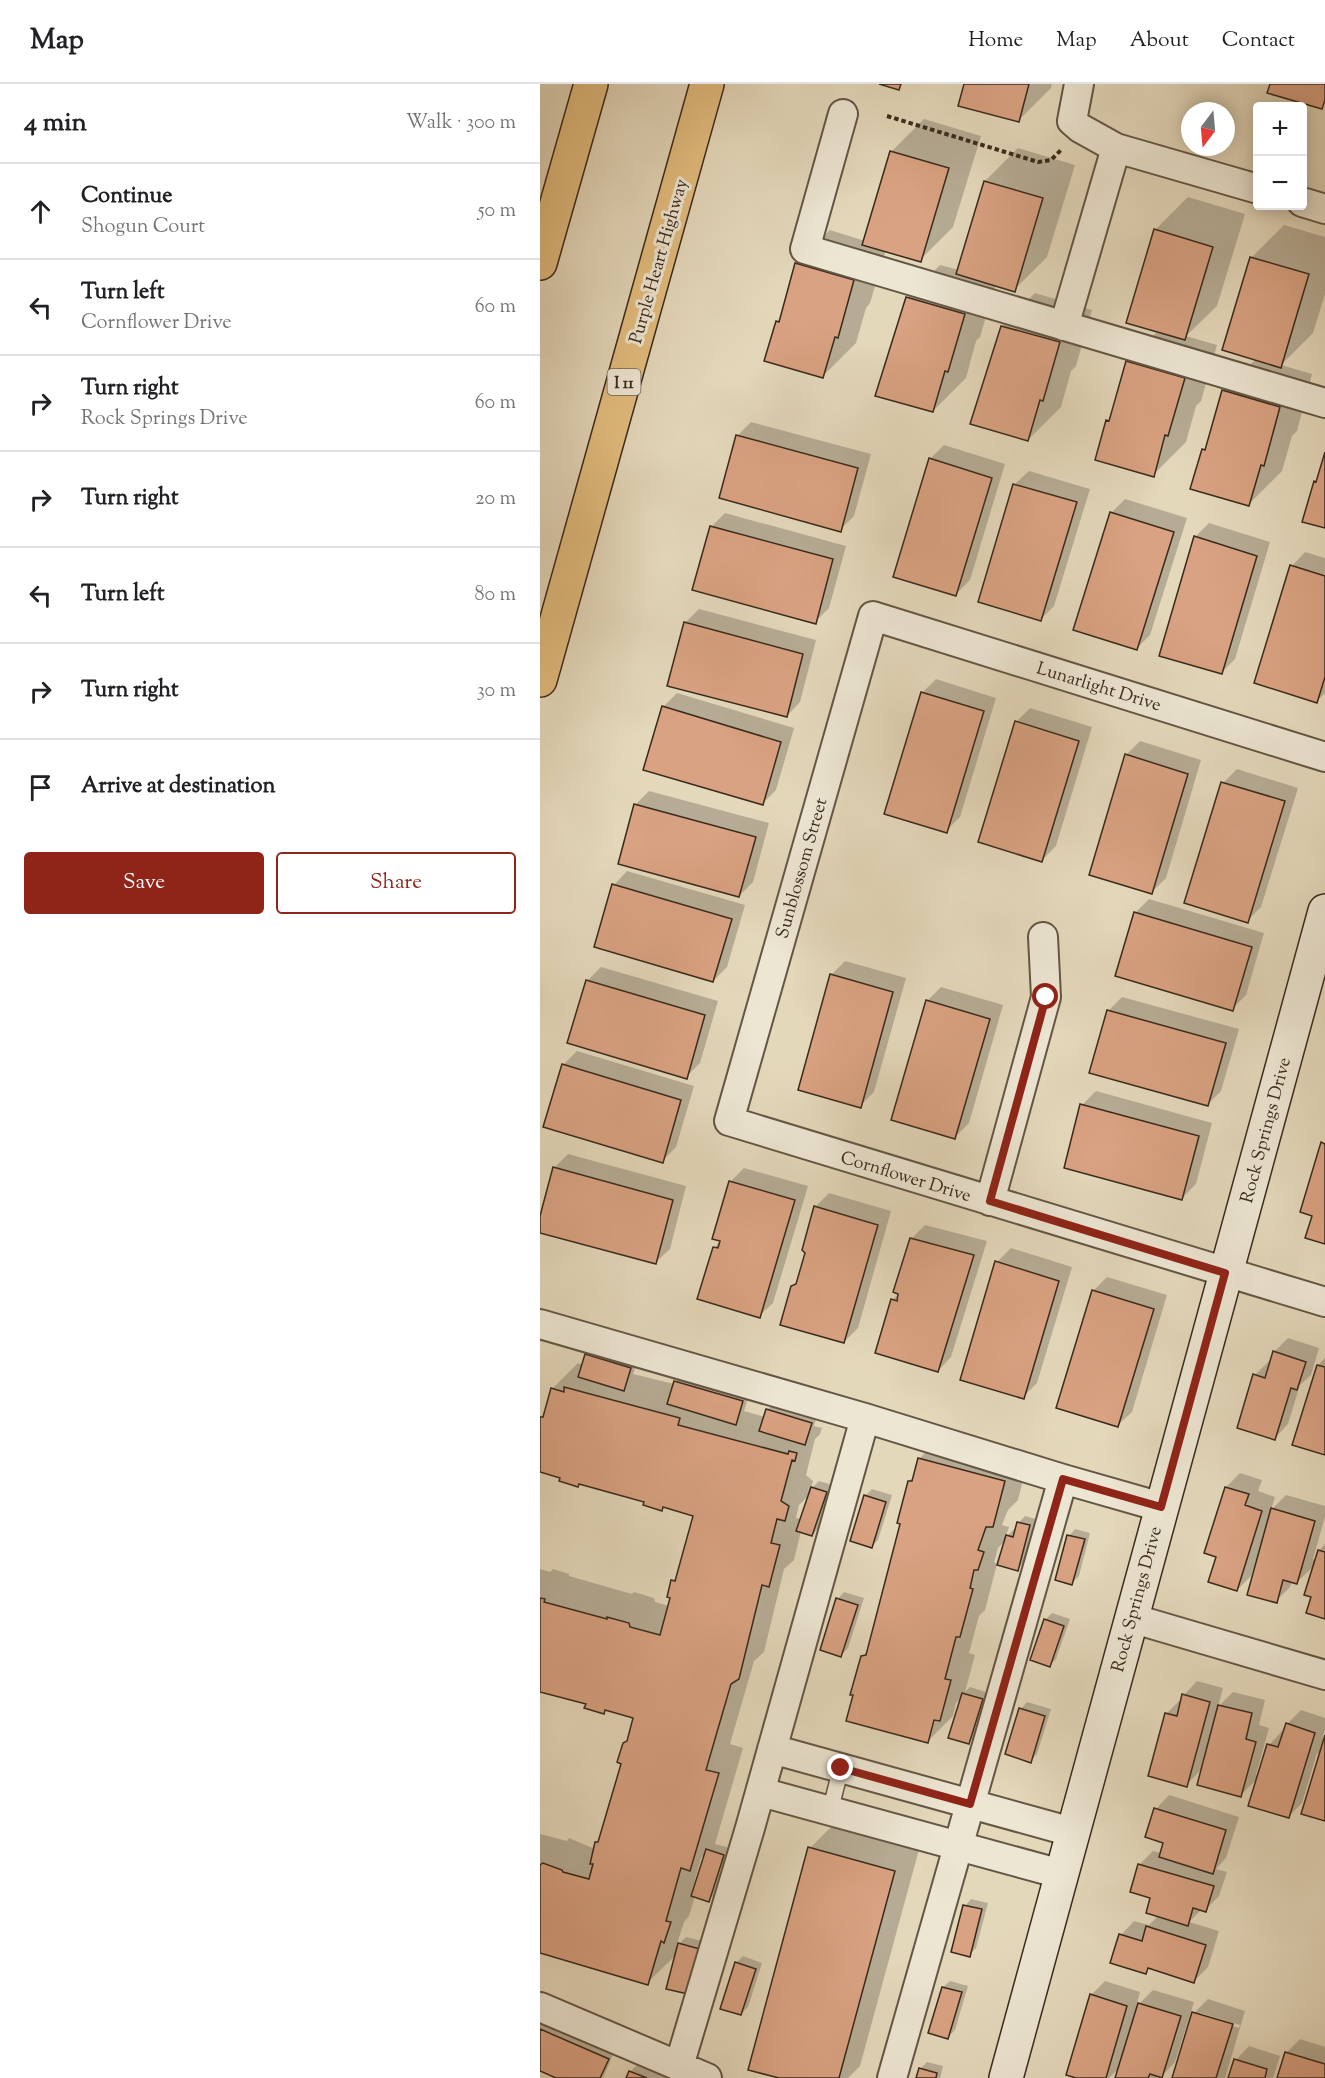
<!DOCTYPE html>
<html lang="en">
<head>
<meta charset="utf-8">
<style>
  :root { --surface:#fff; --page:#f2f2f2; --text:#202124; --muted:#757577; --line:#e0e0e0; --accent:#8f2418 }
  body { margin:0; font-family:"Sorts Mill Goudy",serif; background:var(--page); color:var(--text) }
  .controls { position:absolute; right:18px; top:18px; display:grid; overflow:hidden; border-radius:6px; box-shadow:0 3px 15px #0003 }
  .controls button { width:54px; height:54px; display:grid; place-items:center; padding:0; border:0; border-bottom:2px solid var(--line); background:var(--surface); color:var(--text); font:30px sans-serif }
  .compass { position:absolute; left:641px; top:18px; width:54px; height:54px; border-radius:50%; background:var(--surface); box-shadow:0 3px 15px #0003; rotate:196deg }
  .stop { position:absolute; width:18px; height:18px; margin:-14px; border:4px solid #8f2418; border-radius:50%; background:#fff }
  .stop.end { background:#8f2418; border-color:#fff; box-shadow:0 2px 6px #0008 }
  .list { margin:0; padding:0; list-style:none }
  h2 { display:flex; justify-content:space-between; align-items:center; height:78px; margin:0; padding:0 24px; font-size:26px }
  h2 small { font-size:20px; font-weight:400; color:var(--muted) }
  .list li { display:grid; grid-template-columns:39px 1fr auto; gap:18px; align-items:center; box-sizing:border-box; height:96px; padding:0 24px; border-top:2px solid var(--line) }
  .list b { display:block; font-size:22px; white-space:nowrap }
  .list p { margin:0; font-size:20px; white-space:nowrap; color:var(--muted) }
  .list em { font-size:20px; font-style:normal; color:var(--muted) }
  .actions { display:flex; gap:12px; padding:18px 24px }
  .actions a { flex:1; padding:14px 0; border:2px solid var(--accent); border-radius:6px; text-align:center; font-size:21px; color:var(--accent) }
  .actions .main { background:var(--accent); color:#fff }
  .icon { flex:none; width:33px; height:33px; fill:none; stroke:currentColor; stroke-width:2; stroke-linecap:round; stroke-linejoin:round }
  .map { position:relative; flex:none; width:785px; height:1994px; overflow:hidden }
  header { display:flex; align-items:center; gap:36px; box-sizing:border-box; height:84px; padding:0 30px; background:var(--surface); border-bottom:2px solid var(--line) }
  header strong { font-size:28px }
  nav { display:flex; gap:33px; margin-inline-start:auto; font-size:21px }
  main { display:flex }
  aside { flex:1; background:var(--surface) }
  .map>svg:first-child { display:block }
</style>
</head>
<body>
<header>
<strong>Map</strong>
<nav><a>Home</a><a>Map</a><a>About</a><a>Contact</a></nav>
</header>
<main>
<aside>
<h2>4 min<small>Walk · 300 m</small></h2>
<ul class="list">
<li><svg class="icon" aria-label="ahead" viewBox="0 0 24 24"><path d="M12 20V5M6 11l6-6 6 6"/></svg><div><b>Continue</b><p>Shogun Court</p></div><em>50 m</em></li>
<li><svg class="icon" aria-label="left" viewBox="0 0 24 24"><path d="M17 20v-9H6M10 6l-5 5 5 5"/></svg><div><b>Turn left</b><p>Cornflower Drive</p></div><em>60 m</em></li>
<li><svg class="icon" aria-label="right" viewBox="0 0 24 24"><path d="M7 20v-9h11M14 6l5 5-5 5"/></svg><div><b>Turn right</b><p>Rock Springs Drive</p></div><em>60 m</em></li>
<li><svg class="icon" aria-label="right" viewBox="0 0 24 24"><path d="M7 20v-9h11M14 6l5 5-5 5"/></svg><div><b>Turn right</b></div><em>20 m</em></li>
<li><svg class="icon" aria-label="left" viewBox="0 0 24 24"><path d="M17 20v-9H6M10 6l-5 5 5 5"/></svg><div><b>Turn left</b></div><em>80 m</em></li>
<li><svg class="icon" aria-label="right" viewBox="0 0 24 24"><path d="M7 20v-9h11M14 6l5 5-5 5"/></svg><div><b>Turn right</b></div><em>30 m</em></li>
<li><svg class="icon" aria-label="arrive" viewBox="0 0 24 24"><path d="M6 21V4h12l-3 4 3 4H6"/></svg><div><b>Arrive at destination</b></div></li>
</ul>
<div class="actions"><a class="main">Save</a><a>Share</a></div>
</aside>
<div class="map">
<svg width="785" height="1994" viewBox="0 0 785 1994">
  <rect width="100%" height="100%" fill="#e4d8bb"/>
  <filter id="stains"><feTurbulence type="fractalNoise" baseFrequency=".00333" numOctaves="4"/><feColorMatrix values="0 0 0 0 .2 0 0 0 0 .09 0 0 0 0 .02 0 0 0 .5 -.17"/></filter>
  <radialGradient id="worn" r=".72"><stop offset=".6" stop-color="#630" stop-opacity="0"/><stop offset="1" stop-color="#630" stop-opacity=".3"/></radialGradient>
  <path fill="#0003" fill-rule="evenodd" d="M426 0H512L511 4 478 37Z
    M384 35 441 52 413 143 380 176 346 166 330 219 326 224 316 259 283 292 237 238 241 234 257 179 290 146 325 157 351 68Z
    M478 64 535 81 507 173 474 206 456 200 440 253 436 257 426 294 393 327 367 214 400 181 419 186 445 97Z
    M648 113 705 130 677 222 646 252 677 261 661 317 656 322 646 358 613 391 568 337 572 333 587 278 618 247 615 146Z
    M744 141 785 153V210L773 249 741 281 772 290 757 347 752 352 742 387 709 420 663 366 667 362 683 307 716 275 711 174Z
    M495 209 552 226 536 282 531 287 521 323 488 356 462 242Z
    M211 338 331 370 314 432 300 446 198 351Z
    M404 361 465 380 430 496 416 510 390 375Z
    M489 387 550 405 514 522 501 535 440 517 475 400Z
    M585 415 647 434 610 551 597 564 571 429Z
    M185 429 306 462 289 524 275 538 171 443Z
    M669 439 730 458 695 575 681 589 655 453Z
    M765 468 785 474V609L777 617 752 482Z
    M159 525 276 556 260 618 247 632 145 539Z
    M396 595 456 614 420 733 406 747 382 609Z
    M137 609 254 644 236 706 222 720 123 623Z
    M490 624 552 643 516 762 502 776 476 638Z
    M600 657 661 676 626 794 612 808 586 671Z
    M697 685 758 704 721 823 707 837 683 699Z
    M109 707 229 739 213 798 199 812 96 720Z
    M87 787 205 821 187 883 173 897 74 801Z
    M609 815 724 849 706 911 692 925 595 829Z
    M305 877 366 894 334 1008 320 1022 291 891Z
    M61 883 178 917 160 979 146 993 47 897Z
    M401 903 463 921 429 1039 415 1053 387 917Z
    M582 913 699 945 681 1007 667 1021 568 927Z
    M37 967 154 1002 136 1063 122 1077 23 981Z
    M556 1007 672 1039 656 1100 642 1114 542 1021Z
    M28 1070 146 1102 130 1165 116 1178 0 1147V1138L14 1084Z
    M204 1084 268 1102 233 1219 219 1232 174 1164 181 1156 190 1098Z
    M289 1109 351 1127 318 1244 304 1258 253 1202 258 1197 267 1169 275 1123Z
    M385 1141 447 1157 411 1273 398 1287 352 1216 360 1209 371 1155Z
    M471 1164 532 1183 497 1299 483 1313 457 1178Z
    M567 1193 627 1211 592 1328 578 1341 553 1207Z
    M748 1254 779 1264 771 1291 760 1301 748 1340 735 1354 715 1291 729 1277 731 1278 734 1268Z
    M53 1265 97 1278 93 1290 134 1300 142 1291 209 1311 204 1327 225 1333 227 1326 234 1319 277 1332 274 1342 282 1344 280 1350 275 1355 266 1391 273 1397 271 1405 279 1397 293 1401 279 1444 272 1451 261 1447 254 1476 244 1485 224 1568 214 1577 190 1660 203 1664 175 1760 190 1764 175 1810 169 1816 155 1812 149 1832 144 1838 136 1863 146 1853 166 1858 154 1902 137 1870 107 1899 0 1868V1750L27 1757 29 1754 55 1765 57 1759 60 1755 83 1678 84 1660 89 1655 95 1633 67 1625 64 1628 47 1619 0 1606V1485L10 1488 13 1485 29 1490V1492L92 1510 94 1508 114 1514 115 1518 129 1522 133 1497 138 1492 155 1431 125 1422 122 1425 106 1417 0 1387V1334L6 1328 12 1305 38 1279 43 1281 46 1271ZM270 1410 262 1435 256 1434 259 1421ZM166 1768 154 1807 152 1806 161 1774Z
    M785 1274V1370L778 1281Z
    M404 1350 489 1372 478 1416 468 1426 462 1441 469 1443 465 1454 474 1445 477 1446 478 1439 485 1432 496 1435 484 1478 478 1485 465 1457 458 1464 454 1478 457 1480 445 1526 439 1532 429 1569 435 1571 425 1608 430 1603 449 1609 436 1652 429 1658 422 1613 416 1619 413 1632 387 1658 322 1573 328 1567 361 1439 369 1397 375 1392 379 1375Z
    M700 1389 722 1396 718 1407 735 1413 731 1426 746 1411 785 1422V1433L773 1475 776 1476 779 1467 785 1460V1533L773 1512 775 1481 757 1498 752 1497 750 1503 736 1517 718 1477 716 1476 711 1492 697 1506 678 1472 686 1403Z
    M332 1405 352 1411 338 1456 332 1462 325 1412Z
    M535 1445 550 1449 539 1492 532 1499 529 1452Z
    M304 1508 324 1514 308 1564 301 1571 298 1515Z
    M512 1529 530 1535 516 1575 510 1581 505 1536Z
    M657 1597 683 1604 678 1623 693 1608 725 1616 719 1641 729 1644 716 1691 719 1692 729 1661 742 1647 744 1648 747 1640 761 1626 785 1634V1645L782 1656 785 1652V1735L780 1670 777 1669 762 1719 748 1733 719 1693 701 1711 663 1684 646 1701 626 1630 640 1616H642L644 1611Z
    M487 1618 511 1625 497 1670 490 1677 481 1625Z
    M629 1711 699 1733 686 1774 676 1785 687 1788 679 1812 665 1826 662 1825 649 1838 679 1847 668 1883 654 1897 610 1884 605 1888 581 1851 594 1837 609 1841 619 1831 612 1813 592 1807 600 1780 613 1767 622 1769 625 1758 616 1725Z
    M295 1739 380 1762 320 1982 308 1994H245L270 1764Z
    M431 1815 448 1819 436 1864 429 1871 425 1822Z
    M203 1872 222 1879 208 1923 201 1930 196 1879Z
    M410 1897 428 1902 415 1946 408 1953 403 1903Z
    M565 1897 600 1908 596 1923 613 1906 654 1918 635 1978 622 1992 618 1991 617 1994H577L580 1983 569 1994H541L551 1911Z
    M668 1915 705 1927 685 1994H637L654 1929ZM660 1929 700 1941 699 1944 660 1932Z
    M0 1936 74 1968 63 1994H20L0 1985Z
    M760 1955 785 1963V1994H739L746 1969Z
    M709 1962 740 1972 733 1994H690L696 1976Z
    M387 1978 403 1982 400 1994H378L380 1985Z
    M97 1981 129 1994H88L90 1988Z"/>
  <path fill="#d9a282" stroke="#3a2a1c" stroke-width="1.5" d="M339 0H361L359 6Z
    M424 0H489L479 38 418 22Z
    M730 0H785V16L782 25 727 9Z
    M350 67 409 84 381 178 322 161Z
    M444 97 503 114 475 208 416 190Z
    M614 145 673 163 645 256 586 239Z
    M710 173 769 190 741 284 682 266Z
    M255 179 314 196 298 254 295 253 283 294 224 277 236 237 239 238Z
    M366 213 425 230 408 288 405 287 393 328 335 312Z
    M461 242 520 258 503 317 500 316 488 357 430 340Z
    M586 277 645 294 628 352 625 351 614 393 555 376 566 336 569 337Z
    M682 306 740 323 724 382 721 381 709 422 650 405 662 365 665 366Z
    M196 351 318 384 301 448 179 414Z
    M785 368V444L762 438 774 397 776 398Z
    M389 374 452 394 416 512 353 493Z
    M473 400 537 418 501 537 438 518Z
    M570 428 634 448 597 566 533 546Z
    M170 442 293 475 276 540 152 506Z
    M654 452 717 472 682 590 619 572Z
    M750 481 785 492V593L777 619 714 599Z
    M144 538 263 570 247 633 127 602Z
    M381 608 444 627 407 749 344 730Z
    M122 622 241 658 223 721 103 686Z
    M475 637 539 657 502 778 438 758Z
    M585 670 648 690 612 810 549 791Z
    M681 698 745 717 708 839 644 819Z
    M94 720 216 753 199 813 78 780Z
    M72 800 192 835 173 898 54 863Z
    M594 828 712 863 693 927 575 892Z
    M290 890 353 908 321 1024 258 1006Z
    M46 896 165 931 147 995 27 959Z
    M386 916 450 935 415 1055 351 1036Z
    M567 926 686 959 668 1022 549 989Z
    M22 980 141 1016 123 1079 3 1043Z
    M540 1020 659 1052 642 1116 524 1084Z
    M781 1058 785 1060V1160L765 1154 772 1132 760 1128Z
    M13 1083 133 1116 116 1180 0 1149V1132Z
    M189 1097 255 1116 220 1234 157 1215 173 1163 178 1164 180 1157 172 1155Z
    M274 1122 338 1141 304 1259 240 1241 251 1202 256 1200 265 1169 262 1166Z
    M370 1154 434 1171 398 1288 335 1269 351 1215 357 1217 358 1210 353 1208Z
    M455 1177 519 1197 484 1315 420 1296Z
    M552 1206 614 1225 578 1343 516 1324Z
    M733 1267 766 1278 757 1306 751 1304 735 1356 697 1344 713 1290 725 1294Z
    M45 1270 91 1284 84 1307 38 1293Z
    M777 1281 785 1283V1371L752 1361Z
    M134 1297 203 1317 196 1341 127 1320Z
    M24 1303 140 1334 138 1341 248 1370 249 1367 257 1369 255 1377 252 1376 241 1417 249 1422 245 1437 237 1435 231 1459 240 1461 229 1503 222 1501 199 1595 191 1600 166 1686 179 1689 150 1787 141 1784 126 1837 131 1838 124 1859 121 1857 108 1901 0 1869V1781L3 1779 22 1786 23 1788 49 1795 53 1780H50L55 1758H58L81 1680 77 1678 83 1659 87 1657 93 1634 65 1626 64 1630 44 1624 46 1620 0 1608V1514L5 1515 4 1518 67 1535V1533L89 1539 90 1543 120 1551 130 1514 127 1513 131 1496 135 1497 153 1432 123 1423 122 1427 103 1421 104 1418 39 1400 38 1403 19 1397 20 1394 0 1388V1333H3L11 1304 24 1308Z
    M226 1325 272 1339 265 1361 219 1347Z
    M378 1374 465 1397 453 1443H446L438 1466 444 1468 438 1486H434L430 1504 433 1505 420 1553H416L405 1595 411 1596 400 1637 394 1636 388 1659 306 1637 313 1611H310L321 1572 326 1571 360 1440 357 1439 368 1397H372Z
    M271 1403 287 1408 272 1452 256 1447Z
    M685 1403 709 1410 705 1421 722 1427 697 1507 668 1498 676 1473 664 1469Z
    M324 1411 346 1418 332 1464 310 1457Z
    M731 1424 775 1437 757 1500 743 1496 737 1519 707 1511Z
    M477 1438 490 1441 478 1487 457 1481 466 1451 473 1453Z
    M527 1451 545 1455 532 1501 515 1496Z
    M778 1466 785 1468V1535L766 1529 771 1513 764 1511Z
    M296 1514 318 1521 301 1573 280 1566Z
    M504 1535 524 1542 510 1583 490 1576Z
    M422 1609 443 1615 429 1660 408 1654Z
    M642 1610 670 1618 647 1703 608 1692 625 1629 637 1632Z
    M678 1621 712 1629 706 1655 716 1658 701 1713 657 1701Z
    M479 1624 505 1632 491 1679 465 1670Z
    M746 1639 775 1649 749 1734 708 1722 727 1660 738 1663Z
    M785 1651V1737L761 1730Z
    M614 1724 686 1746 673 1790 619 1773 623 1759 605 1753Z
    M268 1763 355 1787 299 1994H239L208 1986Z
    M166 1765 184 1771 169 1818 151 1812Z
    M598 1780 674 1802 666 1828 653 1824 648 1842 606 1829 610 1814 590 1808Z
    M423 1821 442 1825 430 1873 411 1868Z
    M606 1842 666 1861 654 1899 608 1884 606 1890 570 1879 579 1850 602 1857Z
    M138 1859 160 1865 148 1910 126 1905Z
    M195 1878 216 1885 201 1931 180 1925Z
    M402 1903 422 1908 408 1955 388 1949Z
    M550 1910 587 1922 566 1994H536L526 1991Z
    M598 1919 641 1932 622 1994 610 1990 608 1994H575Z
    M652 1928 693 1940 676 1994H632Z
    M0 1945 69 1975 60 1994H16L0 1987Z
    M745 1968 785 1980V1994H737Z
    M694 1975 727 1985 725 1994H688Z
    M379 1984 397 1989 396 1994H376Z
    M89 1987 107 1994H86Z"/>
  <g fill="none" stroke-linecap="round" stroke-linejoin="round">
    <defs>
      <path id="lane" d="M290 1727 301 1684"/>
      <path id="street" d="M539 0 532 37 540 44 576 64 718 105
        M303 30 265 165 785 319
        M762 118 785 125
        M524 242 576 64
        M785 673 333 532 189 1037 785 1218
        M450 1117 506 913 503 853
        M0 1240 325 1334 523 1395 621 1423
        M591 1534 785 1591
        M232 1665 532 1748
        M221 1708 521 1790
        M0 1923 167 1994
        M139 1982 210 1744 325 1334
        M352 1994 523 1395"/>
      <path id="secondary" d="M466 1994 785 827"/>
      <path id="highway" d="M0 179 51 0
        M0 596 167 0"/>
    </defs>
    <use href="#lane" stroke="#645644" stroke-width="18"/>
    <use href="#street" stroke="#645644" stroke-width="32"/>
    <use href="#secondary" stroke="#3a2a1c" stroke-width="36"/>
    <use href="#highway" stroke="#3a2a1c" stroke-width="36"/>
    <path stroke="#3a2a1c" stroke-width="4" stroke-dasharray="4.5 3" stroke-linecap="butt" d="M347 32 498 78 511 76 522 65"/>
    <use href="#lane" stroke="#ede6d3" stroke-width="15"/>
    <use href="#street" stroke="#ede6d3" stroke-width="28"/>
    <use href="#secondary" stroke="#ede6d3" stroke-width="33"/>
    <use href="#highway" stroke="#e2bc7e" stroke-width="33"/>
  </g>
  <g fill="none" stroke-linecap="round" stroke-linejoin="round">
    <path stroke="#8f2418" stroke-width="8" d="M301 1684 430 1720 523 1395 621 1423 685 1189 450 1117 506 913"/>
  </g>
  <g text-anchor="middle" stroke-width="6" stroke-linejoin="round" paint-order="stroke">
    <rect fill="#ede6d3" stroke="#706253" stroke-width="1.5" x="67.5" y="285" width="33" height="26" rx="4.5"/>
    <g font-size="16" font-weight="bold" fill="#3a2a1c">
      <text x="84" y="304">I 11</text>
    </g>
    <g font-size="18" fill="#3a2a1c" stroke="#ede6d3">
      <text transform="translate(118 177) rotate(-74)" y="6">Purple Heart Highway</text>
      <text transform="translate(559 602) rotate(17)" y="6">Lunarlight Drive</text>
      <text transform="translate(261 784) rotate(-74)" y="6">Sunblossom Street</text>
      <text transform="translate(725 1046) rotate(-75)" y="6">Rock Springs Drive</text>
      <text transform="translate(366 1092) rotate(17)" y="6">Cornflower Drive</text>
      <text transform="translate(596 1515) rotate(-75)" y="6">Rock Springs Drive</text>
    </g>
  </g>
  <rect width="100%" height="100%" filter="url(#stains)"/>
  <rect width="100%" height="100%" fill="url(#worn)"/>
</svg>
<div class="controls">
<button>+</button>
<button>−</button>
</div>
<svg class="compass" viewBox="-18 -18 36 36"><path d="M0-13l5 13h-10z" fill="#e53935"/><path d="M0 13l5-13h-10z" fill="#757577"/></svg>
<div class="stop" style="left:506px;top:913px"></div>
<div class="stop end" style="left:301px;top:1684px"></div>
</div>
</main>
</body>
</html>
